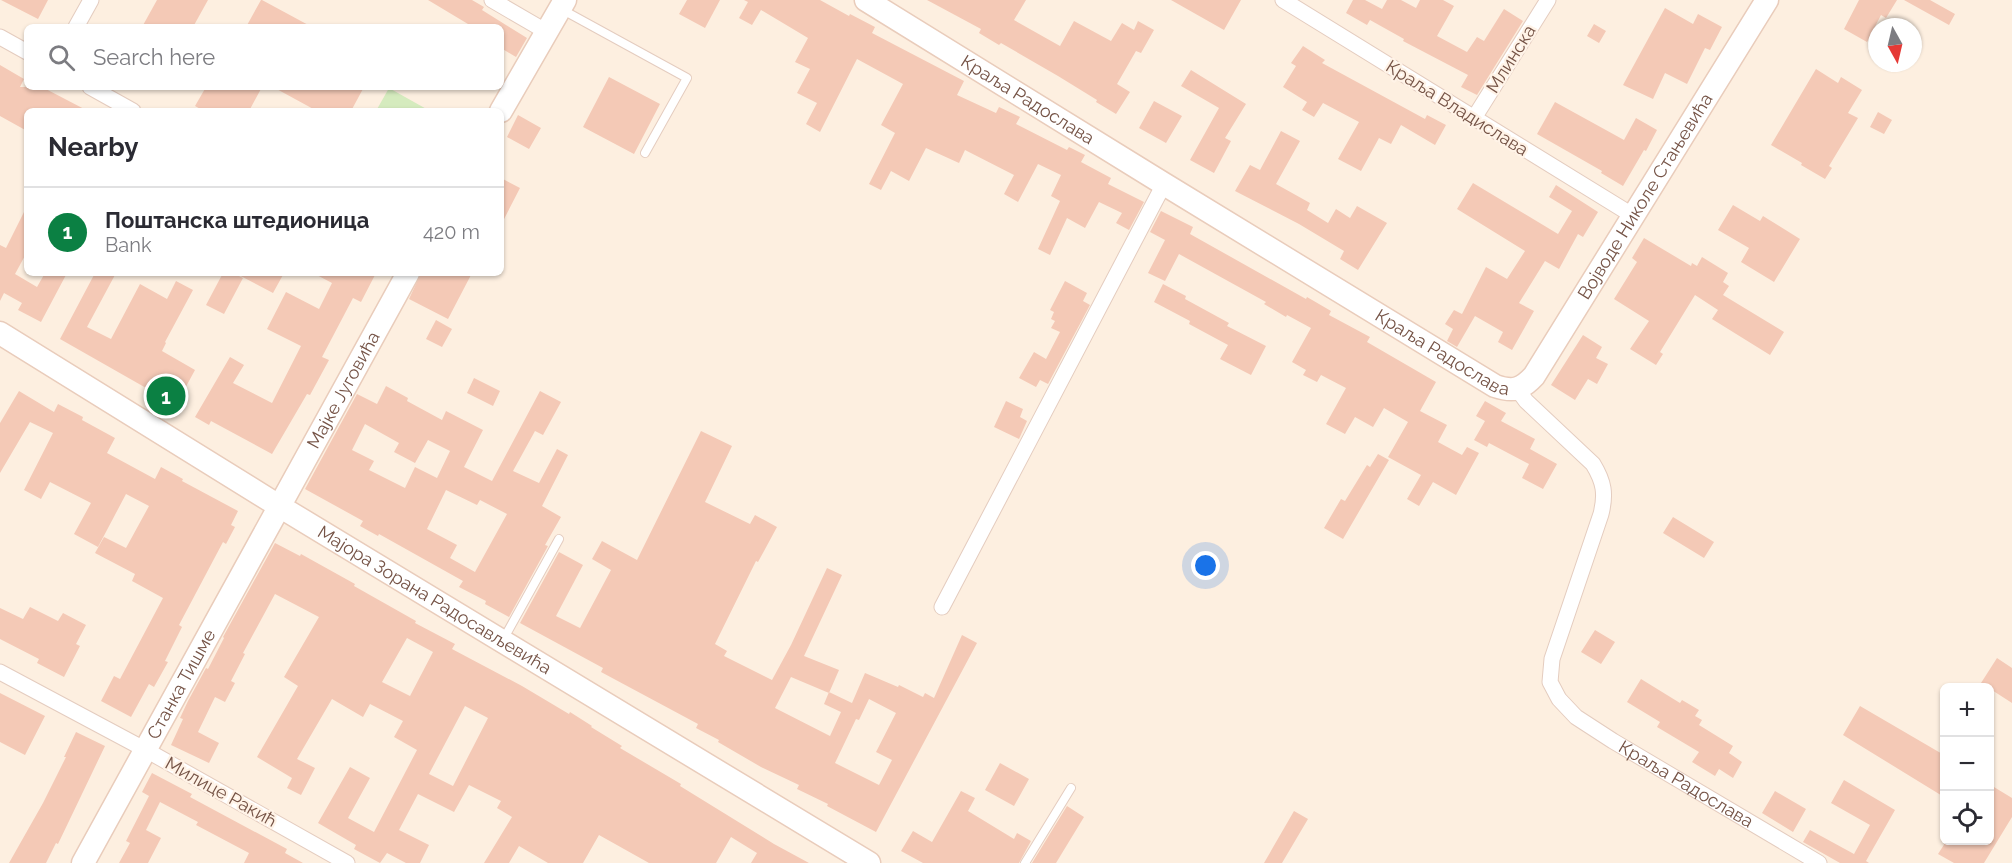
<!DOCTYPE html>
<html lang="en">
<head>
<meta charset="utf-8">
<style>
  :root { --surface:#fff; --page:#f2f2f3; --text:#2b2b33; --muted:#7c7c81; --line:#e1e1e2; --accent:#0b8043 }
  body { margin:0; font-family:Raleway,sans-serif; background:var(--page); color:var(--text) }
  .controls { position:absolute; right:18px; bottom:18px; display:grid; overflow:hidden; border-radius:9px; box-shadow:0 2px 4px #0004 }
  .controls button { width:54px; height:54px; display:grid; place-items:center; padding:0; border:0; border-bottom:2px solid var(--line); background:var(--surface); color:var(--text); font:30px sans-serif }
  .compass { position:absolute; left:1868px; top:18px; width:54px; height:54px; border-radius:50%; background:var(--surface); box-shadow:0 2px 4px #0004; rotate:172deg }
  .you { position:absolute; left:1206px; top:566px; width:21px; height:21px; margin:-15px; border:4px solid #fff; border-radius:50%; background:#1a73e8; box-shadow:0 0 0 9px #1a73e833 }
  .badge { display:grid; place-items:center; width:39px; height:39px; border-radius:50%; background:var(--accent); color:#fff; font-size:20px; font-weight:700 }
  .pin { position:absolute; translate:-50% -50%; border:3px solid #fff; box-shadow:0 2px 6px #0006 }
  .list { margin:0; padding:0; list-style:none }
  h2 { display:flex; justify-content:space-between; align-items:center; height:78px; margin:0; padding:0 24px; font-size:26px }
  h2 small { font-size:20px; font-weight:400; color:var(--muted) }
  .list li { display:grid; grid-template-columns:39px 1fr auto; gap:18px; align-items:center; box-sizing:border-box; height:90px; padding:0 24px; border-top:2px solid var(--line) }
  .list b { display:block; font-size:22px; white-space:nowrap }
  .list p { margin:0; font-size:20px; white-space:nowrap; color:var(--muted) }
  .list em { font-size:20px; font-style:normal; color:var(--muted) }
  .icon { flex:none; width:33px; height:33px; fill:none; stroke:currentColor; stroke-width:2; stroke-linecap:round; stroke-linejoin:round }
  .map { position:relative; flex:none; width:2012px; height:863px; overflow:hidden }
  .search { position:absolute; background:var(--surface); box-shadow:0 2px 4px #0004; left:24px; top:24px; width:480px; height:66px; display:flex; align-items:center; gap:15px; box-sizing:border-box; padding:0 21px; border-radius:9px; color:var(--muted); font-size:22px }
  .panel { position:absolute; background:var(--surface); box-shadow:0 2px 4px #0004; left:24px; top:108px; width:480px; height:168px; border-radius:9px }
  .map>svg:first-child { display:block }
</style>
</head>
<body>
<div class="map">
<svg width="2012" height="863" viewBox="0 0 2012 863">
  <rect width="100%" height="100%" fill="#fdefe0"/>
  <path fill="#d5ebbe" d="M389 88 430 111H376Z"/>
  <path fill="#f4c9b6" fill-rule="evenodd" d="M1 0H48L38 19Z
    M157 0H208L193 27H142Z
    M261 0H262L312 27H246Z
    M428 0H472L484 7 482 10 527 38 516 57 501 48V27H473Z
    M687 0H720L705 28 679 14Z
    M744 0H820L849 16 850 14 875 27 872 33 964 81 957 95 996 113 999 107 1020 117 1016 124 1067 150 1069 147 1085 155 1081 162 1111 178 1108 184 1144 202 1129 230 1116 223 1122 213 1099 202 1085 228 1067 218 1050 255 1038 249 1060 201 1051 196 1061 175 1038 164 1018 202 1004 194 1014 175 965 150 959 163 926 148 909 181 891 171 881 190 869 184 895 133 881 125 903 84 857 59 820 132 806 124 817 103 797 93 810 69 795 62 808 38 761 10 752 25 739 18 748 2Z
    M927 0H1026L1014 20 1060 46 1074 21 1111 41 1122 23 1134 30 1138 21 1154 30 1141 53 1136 51 1117 84 1130 92 1116 114 1096 102 1097 100 1058 76 1001 43 999 45 979 33 981 29Z
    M1171 0H1241L1224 30Z
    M1353 0H1365L1382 9 1387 0H1401L1416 8 1420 0H1443L1454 6 1437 36 1467 52 1477 37 1484 41 1504 9 1523 21 1477 95 1461 87 1468 75 1403 41 1404 39 1370 20 1367 25 1346 13Z
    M1859 0H1897L1886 18 1881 15 1867 42 1844 29Z
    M1904 0H1930L1955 14 1949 25Z
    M1665 8 1693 24 1698 14 1722 27 1710 50 1705 48 1687 84 1665 73 1653 99 1623 85Z
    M1594 24 1606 31 1599 43 1587 36Z
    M1303 46 1325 60 1322 63 1425 119 1427 115 1446 125 1435 145 1401 125 1391 144 1379 138 1361 171 1338 159 1359 122 1323 103 1314 117 1302 110 1307 102 1283 87 1296 66 1291 63Z
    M0 65 24 79 20 87H42L88 111H27V131L0 116Z
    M1816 69 1838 83 1841 77 1862 90 1848 113 1858 118 1829 166 1832 168 1825 179 1801 165 1802 163 1771 145Z
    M1191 70 1246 104 1225 138 1231 141 1214 173 1190 160 1219 108 1181 86Z
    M609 77 660 104 634 154 583 127Z
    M206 87H262L249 111H204L195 106Z
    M273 87H364L351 111H317Z
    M1154 101 1182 116 1166 143 1139 128Z
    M1555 102 1624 140 1636 118 1657 130 1646 151 1644 150 1623 186 1601 173 1602 171 1537 134Z
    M1878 112 1892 120 1884 134 1870 127Z
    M518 115 541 128 529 149 507 137Z
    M1281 131 1300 141 1276 184 1310 203 1307 210 1328 223 1336 209 1350 218 1357 206 1387 223 1358 270 1340 259 1344 251 1299 224 1235 191 1250 165 1260 170Z
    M501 178 520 188 501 225Z
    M1473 183 1558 234 1572 211 1549 197 1556 185 1598 212 1583 237 1578 234 1559 269 1545 261 1519 303 1534 311 1512 350 1498 342 1503 332 1475 316 1457 347 1447 341 1453 329 1445 324 1454 310 1462 314 1486 267 1507 279 1525 251 1457 209Z
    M1733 205 1760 221 1763 216 1800 239 1774 282 1741 262 1749 248 1718 230Z
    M27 206V252L15 274 37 287 45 273H67L41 322 18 310 22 303 4 293 0 301V245L6 248Z
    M1161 211 1193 227 1190 234 1306 299 1307 297 1331 311 1329 315 1370 337 1367 342 1436 382 1420 411 1447 425 1438 442 1462 455 1467 447 1479 453 1456 495 1433 482 1419 506 1407 499 1421 475 1388 457 1408 422 1384 408 1373 427 1355 417 1345 434 1326 424 1346 388 1321 375 1317 382 1303 375 1306 370 1292 362 1311 328 1287 315 1286 317 1264 304 1266 302 1179 254 1165 281 1148 273 1165 240 1150 232Z
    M1644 238 1691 266 1692 263 1697 266 1702 257 1728 273 1723 282 1729 286 1723 295 1784 332 1770 355 1712 319 1718 310 1695 295 1660 352 1663 354 1656 365 1630 349 1649 321 1614 299 1637 262 1632 258Z
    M95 273H116L87 327 111 339 140 284 167 299 176 281 193 290 165 342 166 343 162 351 195 370 176 405 60 339Z
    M223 273H233L243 278 224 314 206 305Z
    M235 273H284L273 293Z
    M313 273H376L361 302 353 298 322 357 329 360 310 395 307 394 272 454 211 421 209 425 195 417 230 357 244 365 233 383 272 403 301 346 267 329 286 292 319 309 332 283Z
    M421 273H472L448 319 409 299Z
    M1065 281 1087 293 1083 301 1090 305 1048 384 1040 380 1036 387 1019 378 1034 352 1046 359 1060 332 1051 328 1055 321 1051 319 1054 312 1050 310Z
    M1163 284 1186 296 1185 299 1229 323 1227 326 1266 346 1251 375 1220 359 1228 345 1189 324 1190 321 1154 302Z
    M436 320 452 329 442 347 426 339Z
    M1583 335 1602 347 1596 358 1608 364 1597 384 1588 379 1575 400 1551 385Z
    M474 378 500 391 493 406 467 393Z
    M386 386 408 398 407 401 442 420 446 411 483 430 464 467 492 481 540 391 561 402 543 435 535 431 513 471 539 483 557 449 568 455 542 506 561 517 545 545 548 546 509 617 485 604 486 601 459 587 463 581 379 534 378 536 360 526 363 521 305 489 357 394 377 404ZM365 424 399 443 394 452 415 463 428 440 450 451 437 478 415 467 405 488 369 470 374 461 352 450ZM446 490 477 505 480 500 507 514 475 572 450 558 457 545 427 529Z
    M19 391 54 412 58 404 83 417 82 420 115 438 107 453 155 479 161 467 183 479 182 481 238 511 231 525 235 527 226 544 223 542 179 625 182 627 165 661 168 662 154 687 149 684 131 717 101 701 114 676 120 679 163 598 132 581 135 574 95 553 104 537 126 548 149 506 126 494 98 547 74 534 91 503 50 482 41 499 24 490 53 433 30 422 0 473V423Z
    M1006 401 1023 409 1020 417 1027 421 1019 439 994 427Z
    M1485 401 1506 413 1501 421 1535 439 1530 449 1557 464 1543 489 1522 478 1529 464 1489 443 1487 447 1474 440 1485 421 1476 416Z
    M701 431 732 446 705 502 750 524 755 515 777 527 758 562 756 561 715 644 727 651 724 656 772 680 791 645 827 568 842 575 804 656 839 670 829 693 791 677 775 708 830 736 841 712 824 704 829 692 852 703 865 673 898 687 899 685 923 697 925 693 934 698 962 635 977 643 876 832 827 806 828 804 797 789 799 785 761 767 718 742 719 740 696 728 698 724 601 672 603 668 520 623 559 552 583 565 556 616 580 628 611 570 592 559 602 541 637 560ZM869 699 896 713 876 752 892 760 879 785 835 763 856 719 859 720Z
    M1378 454 1389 460 1343 539 1324 528 1341 499 1345 501 1367 465 1370 467Z
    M1673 517 1714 542 1704 558 1663 533Z
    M275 543 300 556 301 554 355 584 354 586 416 621 415 623 455 644 452 649 522 686 569 714 570 712 592 726 591 727 622 746 620 748 681 784 680 786 774 844 809 863H751L757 853 731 837 716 863H649L599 835 583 863H548L519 846 509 863H484L512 817 497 808 501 801 469 785 454 812 418 794 399 830 429 845 420 863H406L387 853 380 863 354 849 356 845 318 823 350 767 370 778 348 818 374 832 417 750 394 737 403 721 370 704 363 717 332 699 297 759 315 768 301 795 287 788 292 778 257 757 298 686 284 677 319 617 275 594 243 653 245 654 231 681 235 683 225 702 215 697 198 732 219 743 209 763 171 745 183 719 180 718 188 701 206 668 208 669 224 638 223 637ZM407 638 433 652 410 696 382 682ZM465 706 488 718 453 786 429 774Z
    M30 607 58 621 63 613 86 625 76 644 80 646 64 677 37 663 39 659 0 639V608L23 619Z
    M1595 630 1615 642 1601 664 1581 652Z
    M1997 658 2012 668V703L1981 683Z
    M1641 679 1680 703 1682 700 1699 710 1695 716 1702 720 1699 725 1733 746 1729 753 1742 762 1733 778 1719 769 1715 776 1692 762 1699 752 1657 727 1660 722 1627 702Z
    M0 693 45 716 25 755 0 742Z
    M1860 706 1944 755V797L1843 735Z
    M76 732 105 746 58 844 56 843 46 863H9L43 803 66 757H64Z
    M1000 763 1029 779 1014 806 985 790Z
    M152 773 192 794 190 797 287 849 285 853 303 863H244L249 853 196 825 198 822 160 802 146 830 161 838 148 863H119L130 843 126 841 149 796 142 792Z
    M1844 780 1895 810 1866 861 1869 863H1840L1803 842 1810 830 1854 854 1870 825 1831 803Z
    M1989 784 2012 798V817L1984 863H1954L1938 854 1947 840H1989Z
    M961 791 975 798 968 811 1014 839 1017 833 1031 841 1019 863H923L901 851 913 831 932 842Z
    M1775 791 1806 809 1793 832 1762 813Z
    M1067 806 1084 817 1056 863H1032Z
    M1294 811 1308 819 1282 863H1264Z"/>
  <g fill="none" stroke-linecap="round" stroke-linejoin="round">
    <defs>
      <path id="lane" d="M561 9 687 78 645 153
        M503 640 559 539
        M1025 863 1071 788"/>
      <g id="street">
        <path d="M492 0 547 32"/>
        <path d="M1283 0 1632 215"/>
        <path d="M76 27 91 0"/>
        <path d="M0 37 27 52"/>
        <path d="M90 87 133 111"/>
        <path d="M1474 118 1548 0"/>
        <path id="s1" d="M1518 390 1526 401 1593 464C1604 482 1606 494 1601 514L1552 659 1550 682 1559 699 1576 717 1613 741 1819 863"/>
        <path d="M942 607 1164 184"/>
        <path d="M0 672 146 750 347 863"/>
      </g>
      <g id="secondary">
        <path id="s2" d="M866 0 1164 184 1495 386C1513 392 1521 390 1534 376L1767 0"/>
        <path d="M501 111 565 0"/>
        <path id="s3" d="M0 333 279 506 869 863"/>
        <path id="s4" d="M83 863 408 273"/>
      </g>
    </defs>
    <use href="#lane" stroke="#e4ccbf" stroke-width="10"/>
    <use href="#street" stroke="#e4ccbf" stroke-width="17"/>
    <use href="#secondary" stroke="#e9ccbb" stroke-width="25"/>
    <use href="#lane" stroke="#fff" stroke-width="8"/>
    <use href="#street" stroke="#fff" stroke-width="15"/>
    <use href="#secondary" stroke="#fff" stroke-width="22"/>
  </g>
  <g text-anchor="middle" stroke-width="4.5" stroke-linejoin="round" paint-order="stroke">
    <g font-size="18" fill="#755346" stroke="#fff3e7">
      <text transform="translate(1511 59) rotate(-58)" y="6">Млинска</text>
      <text dy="6" stroke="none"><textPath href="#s2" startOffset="190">Краља Радослава</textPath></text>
      <text transform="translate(1457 108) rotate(32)" y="6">Краља Владислава</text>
      <text dy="6" stroke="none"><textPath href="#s2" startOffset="993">Војводе Николе Стањевића</textPath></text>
      <text dy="6" stroke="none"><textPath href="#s2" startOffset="676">Краља Радослава</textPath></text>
      <text dy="6" stroke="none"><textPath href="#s4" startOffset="540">Мајке Југовића</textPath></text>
      <text dy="6" stroke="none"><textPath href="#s3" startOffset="510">Мајора Зорана Радосављевића</textPath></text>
      <text dy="6" stroke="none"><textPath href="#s4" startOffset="204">Станка Тишме</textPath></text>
      <text dy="6" stroke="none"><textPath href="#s1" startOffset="507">Краља Радослава</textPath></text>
      <text transform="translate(221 792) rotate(29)" y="6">Милице Ракић</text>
    </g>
  </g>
</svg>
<div class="controls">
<button>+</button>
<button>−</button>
<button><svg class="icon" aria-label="locate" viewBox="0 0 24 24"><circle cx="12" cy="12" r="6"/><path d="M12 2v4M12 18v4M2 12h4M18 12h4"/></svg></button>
</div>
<svg class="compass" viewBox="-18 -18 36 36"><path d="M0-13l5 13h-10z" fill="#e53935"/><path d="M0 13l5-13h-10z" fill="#7c7c81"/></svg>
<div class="you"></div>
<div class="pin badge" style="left:166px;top:396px">1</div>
<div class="search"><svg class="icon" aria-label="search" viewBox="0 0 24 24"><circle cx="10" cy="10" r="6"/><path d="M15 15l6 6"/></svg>Search here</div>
<section class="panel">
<h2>Nearby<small></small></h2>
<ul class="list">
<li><span class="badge">1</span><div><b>Поштанска штедионица</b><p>Bank</p></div><em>420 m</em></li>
</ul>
</section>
</div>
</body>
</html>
